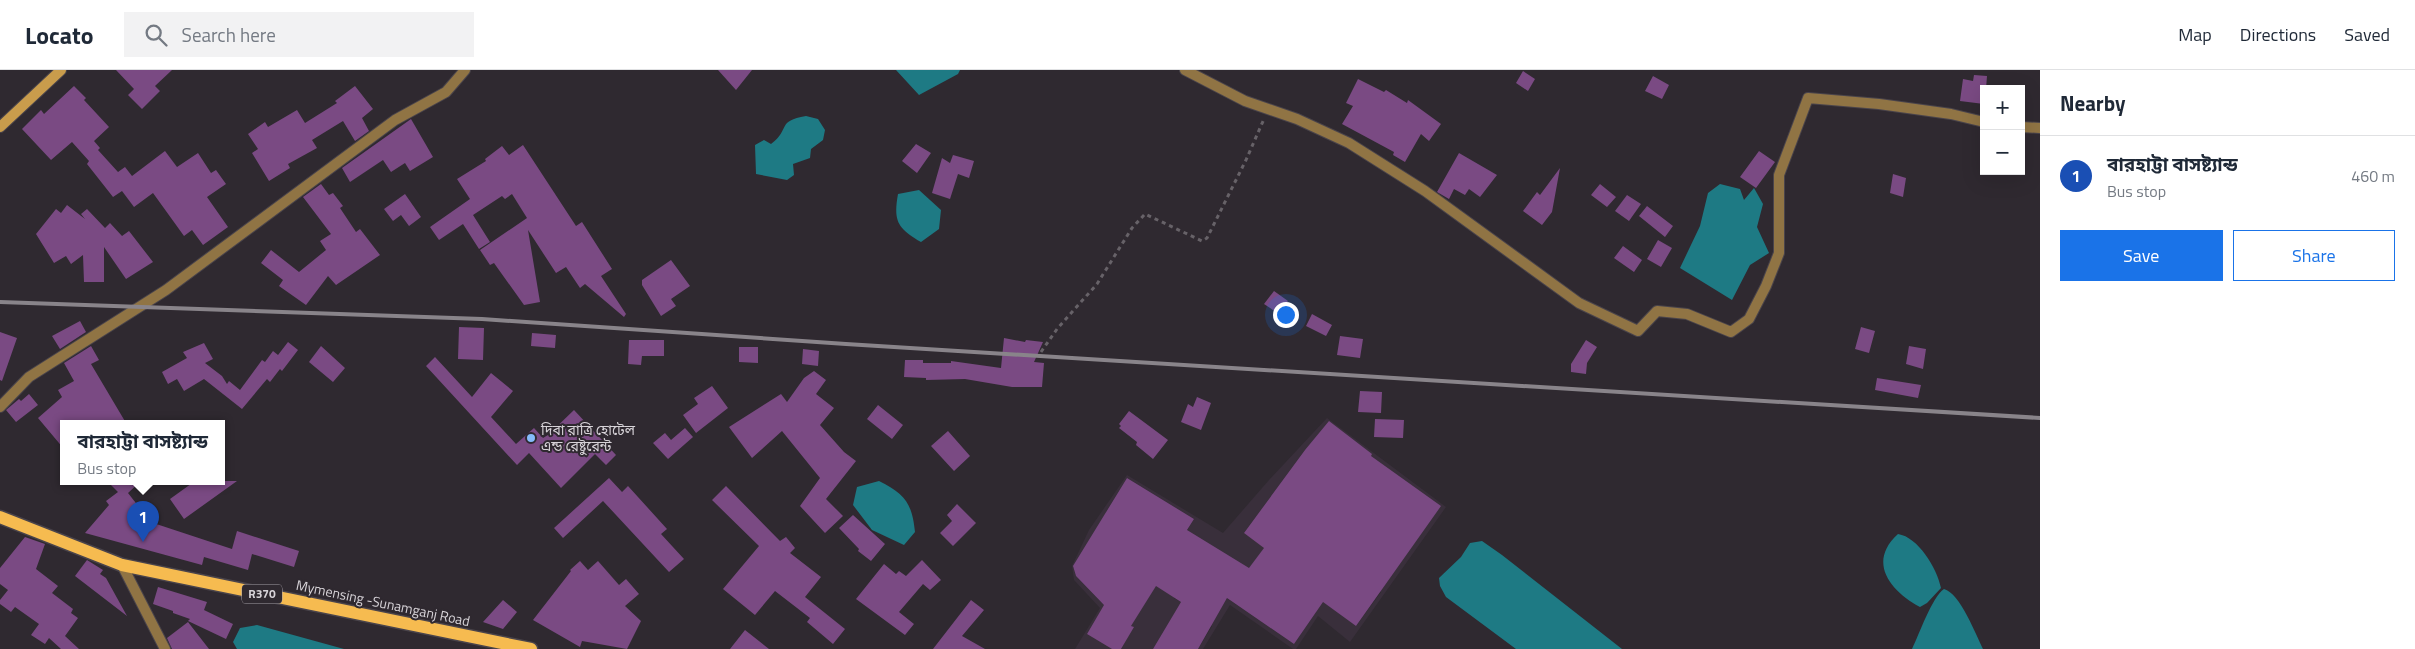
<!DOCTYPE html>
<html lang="en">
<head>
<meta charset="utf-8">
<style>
  :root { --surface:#fff; --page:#f2f2f3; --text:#1f2937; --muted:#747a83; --line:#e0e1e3; --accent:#1a73e8 }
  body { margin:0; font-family:"Titillium Web","Noto Sans Bengali",sans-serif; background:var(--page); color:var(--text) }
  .controls { position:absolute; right:15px; top:15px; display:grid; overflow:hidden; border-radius:0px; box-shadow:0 5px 20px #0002 }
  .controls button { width:45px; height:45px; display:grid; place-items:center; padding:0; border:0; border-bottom:1px solid var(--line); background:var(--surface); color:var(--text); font:25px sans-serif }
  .you { position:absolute; left:1285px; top:244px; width:18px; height:18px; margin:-12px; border:4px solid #fff; border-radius:50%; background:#1a73e8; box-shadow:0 0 0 8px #1a73e833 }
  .badge { display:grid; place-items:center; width:32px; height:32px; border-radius:50%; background:var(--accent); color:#fff; font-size:16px; font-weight:700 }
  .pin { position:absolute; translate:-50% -41px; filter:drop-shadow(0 1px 2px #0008) }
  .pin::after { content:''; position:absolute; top:26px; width:18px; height:15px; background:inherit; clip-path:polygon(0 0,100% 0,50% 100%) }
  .popup { position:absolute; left:60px; top:350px; width:165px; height:65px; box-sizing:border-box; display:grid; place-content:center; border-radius:0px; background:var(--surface); filter:drop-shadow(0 1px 4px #0005); font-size:16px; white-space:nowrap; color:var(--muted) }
  .popup b { font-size:19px; color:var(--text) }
  .popup::after { content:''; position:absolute; left:50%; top:100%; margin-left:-10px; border:10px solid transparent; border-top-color:var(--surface) }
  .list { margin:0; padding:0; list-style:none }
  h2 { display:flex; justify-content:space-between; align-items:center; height:65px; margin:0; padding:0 20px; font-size:21px }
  h2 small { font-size:16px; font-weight:400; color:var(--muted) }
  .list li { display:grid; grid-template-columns:32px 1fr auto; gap:15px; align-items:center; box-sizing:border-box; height:80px; padding:0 20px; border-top:1px solid var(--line) }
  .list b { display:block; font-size:19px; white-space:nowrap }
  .list p { margin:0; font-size:16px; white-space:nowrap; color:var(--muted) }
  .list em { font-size:16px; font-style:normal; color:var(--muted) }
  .actions { display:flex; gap:10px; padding:15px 20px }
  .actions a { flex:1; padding:11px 0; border:1px solid var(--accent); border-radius:0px; text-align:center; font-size:18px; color:var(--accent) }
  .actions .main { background:var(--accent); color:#fff }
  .icon { flex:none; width:28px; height:28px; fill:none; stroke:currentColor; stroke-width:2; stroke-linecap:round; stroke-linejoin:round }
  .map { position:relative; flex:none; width:2040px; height:579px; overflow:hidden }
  header { display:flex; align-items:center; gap:30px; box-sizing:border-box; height:70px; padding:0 25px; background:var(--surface); border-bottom:1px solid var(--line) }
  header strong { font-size:24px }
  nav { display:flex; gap:28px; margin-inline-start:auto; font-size:18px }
  .search { width:350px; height:45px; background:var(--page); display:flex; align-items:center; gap:12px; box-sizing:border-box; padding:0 18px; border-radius:0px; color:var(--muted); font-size:19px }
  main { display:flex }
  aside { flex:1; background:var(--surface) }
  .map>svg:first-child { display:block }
</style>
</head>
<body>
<header>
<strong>Locato</strong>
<div class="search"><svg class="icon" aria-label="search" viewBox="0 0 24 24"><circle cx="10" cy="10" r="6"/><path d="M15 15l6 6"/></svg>Search here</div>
<nav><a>Map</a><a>Directions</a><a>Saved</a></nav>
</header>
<main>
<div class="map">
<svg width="2040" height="579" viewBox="0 0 2040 579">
  <rect width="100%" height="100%" fill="#2f2930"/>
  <path fill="#392f3b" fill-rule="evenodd" d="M1327 348 1446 437 1350 572 1318 546 1296 579H1293L1230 535 1203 579H1198L1212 556 1179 536 1153 579H1121L1133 557 1102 539 1087 564 1112 579H1075L1100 538 1074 510 1072 496 1089 460 1127 405 1223 463 1269 410ZM1305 380 1337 403 1277 487 1244 463ZM1376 390 1440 436 1353 422ZM1127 408 1194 449 1173 483 1106 442ZM1316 474 1381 522 1356 556 1291 508ZM1073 496 1133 552 1101 532 1076 506ZM1246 497 1213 551 1174 528V527ZM1228 529 1316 542 1294 574Z"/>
  <path fill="#1e7a84" d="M896 0H960L958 4 919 25Z
    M806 46 818 49 825 60 823 70 811 79 810 88 793 94 794 105 787 110 756 104 755 75 764 70 771 74C791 59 776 51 806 46Z
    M1720 114 1740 119 1744 130 1754 118 1763 134 1757 157 1769 183 1750 195 1732 230 1680 198 1700 156 1708 123Z
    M919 120 941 140 939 159 921 172C898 158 893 152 898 124Z
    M879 411C905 424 912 433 915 462L904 475 872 460 853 435 857 417Z
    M1898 464C1918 467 1937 498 1941 518L1927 533 1920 537C1890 521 1867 492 1898 464Z
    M1482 471 1502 485 1622 579H1516L1446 527 1440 516 1439 508 1461 487 1470 473Z
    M1944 519C1960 523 1976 565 1983 579H1912C1919 565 1932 527 1944 519Z
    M257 555 344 579H237L233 572 240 558Z"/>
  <path fill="#7a4a83" d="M116 0H172L155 16 160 21 142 39 128 25 134 19Z
    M718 0H752L736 20Z
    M1523 1 1535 9 1528 21 1516 13Z
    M1974 5 1987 6 1986 19H1984V34L1960 31 1963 9 1973 11Z
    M1653 6 1669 15 1662 29 1645 21Z
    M1358 9 1384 22 1386 20 1407 33 1408 30 1441 54 1429 71 1421 64 1405 92 1393 85 1394 82 1342 54 1353 36 1346 33Z
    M74 16 86 28 84 30 109 57 94 71 100 78 98 80 118 102 125 97 132 106 165 81 177 97 198 83 211 103 216 100 226 114 207 127 228 157 203 175 192 160 184 166 153 123 134 137 122 121 113 127 87 94 89 91 72 72 51 90 22 59 41 40 44 44Z
    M355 16 373 39 362 48 369 61 355 71 343 51 312 70 317 78 288 94 290 98 269 111 252 83 258 79 248 64 265 52 268 57 297 40 305 53 337 33 335 31Z
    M411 49 433 87 410 101 405 93 391 102 383 90 350 112 342 98Z
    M916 74 931 83 917 103 902 91Z
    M523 75 576 156 582 152 612 199 601 206 626 244 624 247 585 214 580 218 566 197 556 203 528 160 540 232 524 235 494 193 490 195 480 180 527 148 512 124 505 129 502 126 473 145 490 172 479 179 463 154 439 170 430 157 470 129 457 109 486 91 485 89 502 76 509 85Z
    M1759 81 1775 92 1756 118 1740 107Z
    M1459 83 1497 105 1480 127 1469 119 1465 125 1454 119 1449 129 1437 122Z
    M953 85 974 91 969 108 958 104 950 129 932 123 942 88 950 93Z
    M1560 98 1552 142 1542 155 1523 141 1537 122 1540 125Z
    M1893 104 1906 108 1903 127 1890 123Z
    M321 114 329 125 333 123 343 136 340 138 356 162 360 159 380 185 336 215 328 206 306 235 279 216 283 210 261 193 271 180 299 202 326 180 320 171 331 164 303 127Z
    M1600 114 1616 127 1607 137 1591 125Z
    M405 124 421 147 409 156 401 145 393 151 384 139Z
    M1627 125 1641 134 1629 151 1615 141Z
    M67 135 85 149 81 144 87 139 105 158 110 153 122 166 129 161 153 192 126 209 104 177V212H84L83 185 71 194 66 186 54 193 36 164 56 139 61 143Z
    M1647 136 1673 156 1665 167 1639 146Z
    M1658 170 1672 178 1661 197 1647 189Z
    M1623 176 1642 190 1634 202 1614 188Z
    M671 190 690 216 671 229 676 236 661 246 642 215V210Z
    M1274 221 1288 231 1279 244 1264 234Z
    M1312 244 1332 255 1326 266 1306 256Z
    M80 251 86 262 60 279 52 266Z
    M459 257 484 258 483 290 458 289Z
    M1861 257 1875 261 1869 283 1855 279Z
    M0 262 17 268 2 311 0 310Z
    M532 263 556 265 555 278 531 276Z
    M1340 266 1363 269 1360 288 1337 285Z
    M1004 268 1025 272 1026 270 1043 272 1034 292 1044 293 1042 317H1012L965 309 926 310V308L904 307 905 290H923V293H951V291L1001 298Z
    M629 270H664V286H642L641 295 628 294Z
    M1586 270 1597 277 1587 293 1586 304 1571 302V294Z
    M288 272 298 280 282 301 280 299 270 312 267 309 242 339 204 309 184 321 177 309 168 314 162 302 187 288 183 282 204 273 213 289 205 293 222 306 227 314 229 311 240 320 262 290 265 292 273 281 278 285Z
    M91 276 99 290 91 294 126 353H64V379L38 348 62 327 58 320 74 311 64 293Z
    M321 276 345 298 333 312 309 292Z
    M1909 276 1926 279 1923 299 1906 294Z
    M739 277H758V293L739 292Z
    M803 279 819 281 818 296 802 294Z
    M435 287 472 327 491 303 513 321 491 347 516 374 534 358 543 368 548 365 574 340 616 385 606 395 595 384 561 418 529 383 517 395 426 296Z
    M814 301 826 310 816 324 834 338 820 355 844 382 856 391 826 429 843 446 825 463 800 436 820 408 782 361 752 388 729 357 781 324 787 332 804 308Z
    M1877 308 1921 315 1918 328 1875 320Z
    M712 316 728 338 696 363 683 345 698 334 694 328Z
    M1360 321 1382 322 1381 343 1358 342Z
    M29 324 38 335 16 352 6 340 19 329 21 331Z
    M1197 327 1211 333 1201 360 1181 352 1188 334 1193 337Z
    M878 335 903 355 892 369 867 349Z
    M1129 341 1168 370 1153 389 1136 375 1137 372 1119 358 1121 356 1119 354Z
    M1375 349 1404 350 1403 368 1374 367Z
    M1329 351 1372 384 1371 386 1441 436 1356 556 1323 532 1294 574 1227 528 1198 579H1153L1181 532 1156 516 1131 556 1134 557 1121 579H1112L1087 564 1104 535 1076 506 1073 496 1127 408 1194 449 1187 460 1249 498 1264 478 1244 463 1305 380Z
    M685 358 693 367 668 389 653 373 665 363 671 370Z
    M948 361 970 386 954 401 931 376Z
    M609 408 622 422 628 416 667 459 661 464 684 489 669 502 603 431 563 468 554 458Z
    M107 411H141L128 423 139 437 129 445 232 479 237 461 299 481 294 497 252 484 248 500 204 487 202 495 85 463 109 435 106 431 118 422Z
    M195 411H237L184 449 170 429Z
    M726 416 780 471 786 467 795 478 790 483 821 507 805 527 845 559 833 574 807 552 810 548 775 521 755 545 723 519 759 476 712 430Z
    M957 434 976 453 953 476 940 463 952 451 947 445Z
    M853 445 885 474 871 491 858 481 859 479 839 458Z
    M25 467 45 474 36 499 58 516 52 523 73 539 71 543 78 548 65 566 79 579H61L49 568 45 574 31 565 39 554 15 537 11 542 0 534V530L8 520 0 514V498Z
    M87 490 103 500 100 504 106 508 127 546 75 506Z
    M922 490 941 510 930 520 923 514 899 542 914 554 905 565 856 529 884 494 896 504 899 501 906 506Z
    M580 491 588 500 598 491 619 515 626 509 639 524 625 536 641 551 627 579 582 571 580 577 533 550 571 501 570 500Z
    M158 517 207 532 204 540 233 554 226 569 188 551 190 549 173 543V541L153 534Z
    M503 530 517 542 503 559 483 552Z
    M971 530 984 540 962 566 985 579H933Z
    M188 552 209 579H172L167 568Z
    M745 560 769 579H730Z"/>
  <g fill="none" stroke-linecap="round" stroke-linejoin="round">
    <defs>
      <path id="minor" d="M1185 0 1245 31 1297 49 1349 73 1425 121 1579 233 1638 261 1657 241 1687 244 1731 262 1749 249 1766 216 1779 183V105L1808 28 1879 34 1951 44 1984 52
        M2021 57 2040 58
        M0 337 29 307 166 220 395 50 446 22 465 0
        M122 495 165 579"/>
      <path id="secondary" d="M0 57 61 0"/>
      <path id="primary" d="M0 447 122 495 531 579"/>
    </defs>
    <use href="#minor" stroke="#4a444b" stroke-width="12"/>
    <use href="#secondary" stroke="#4a444b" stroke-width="12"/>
    <use href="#primary" stroke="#4a444b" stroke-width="15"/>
    <path stroke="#676268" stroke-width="3" stroke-dasharray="4 4" stroke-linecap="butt" d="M1041 282 1057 259 1097 214 1132 158 1145 144 1202 171 1207 168 1246 90 1264 49"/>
    <use href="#minor" stroke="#907444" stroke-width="10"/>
    <use href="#secondary" stroke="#c99c4c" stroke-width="10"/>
    <use href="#primary" stroke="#f6bb50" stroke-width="12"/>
    <path stroke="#89848a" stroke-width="4" d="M0 232 482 249 846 274 2040 348"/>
  </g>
  <circle fill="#85bbfb" stroke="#2f2930" stroke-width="2" cx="531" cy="368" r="5"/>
  <g text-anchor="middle" stroke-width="4" stroke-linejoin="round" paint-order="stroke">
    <rect fill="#2f2930" stroke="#a5a0a6" stroke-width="1" x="242" y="514.5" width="40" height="19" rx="4"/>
    <g font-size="12" font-weight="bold" fill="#d7d3d8">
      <text x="262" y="528">R370</text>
    </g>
    <g font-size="14" fill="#d7d3d8" stroke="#2f2930" text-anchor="start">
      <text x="541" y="365">দিবা রাত্রি হোটেল<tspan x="541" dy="16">এন্ড রেষ্টুরেন্ট</tspan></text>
    </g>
    <g font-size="14" fill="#d7d3d8" stroke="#2f2930">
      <text transform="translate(383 533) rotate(12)" y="5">Mymensing -Sunamganj Road</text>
    </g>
  </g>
</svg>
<div class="controls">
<button>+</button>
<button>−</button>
</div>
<div class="you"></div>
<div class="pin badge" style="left:143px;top:472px;background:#1a4fb4">1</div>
<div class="popup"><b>বারহাট্টা বাসষ্ট্যান্ড</b>Bus stop</div>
</div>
<aside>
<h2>Nearby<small></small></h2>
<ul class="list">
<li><span class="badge" style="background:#1a4fb4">1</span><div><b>বারহাট্টা বাসষ্ট্যান্ড</b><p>Bus stop</p></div><em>460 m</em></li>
</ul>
<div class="actions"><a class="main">Save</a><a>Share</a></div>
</aside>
</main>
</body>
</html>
